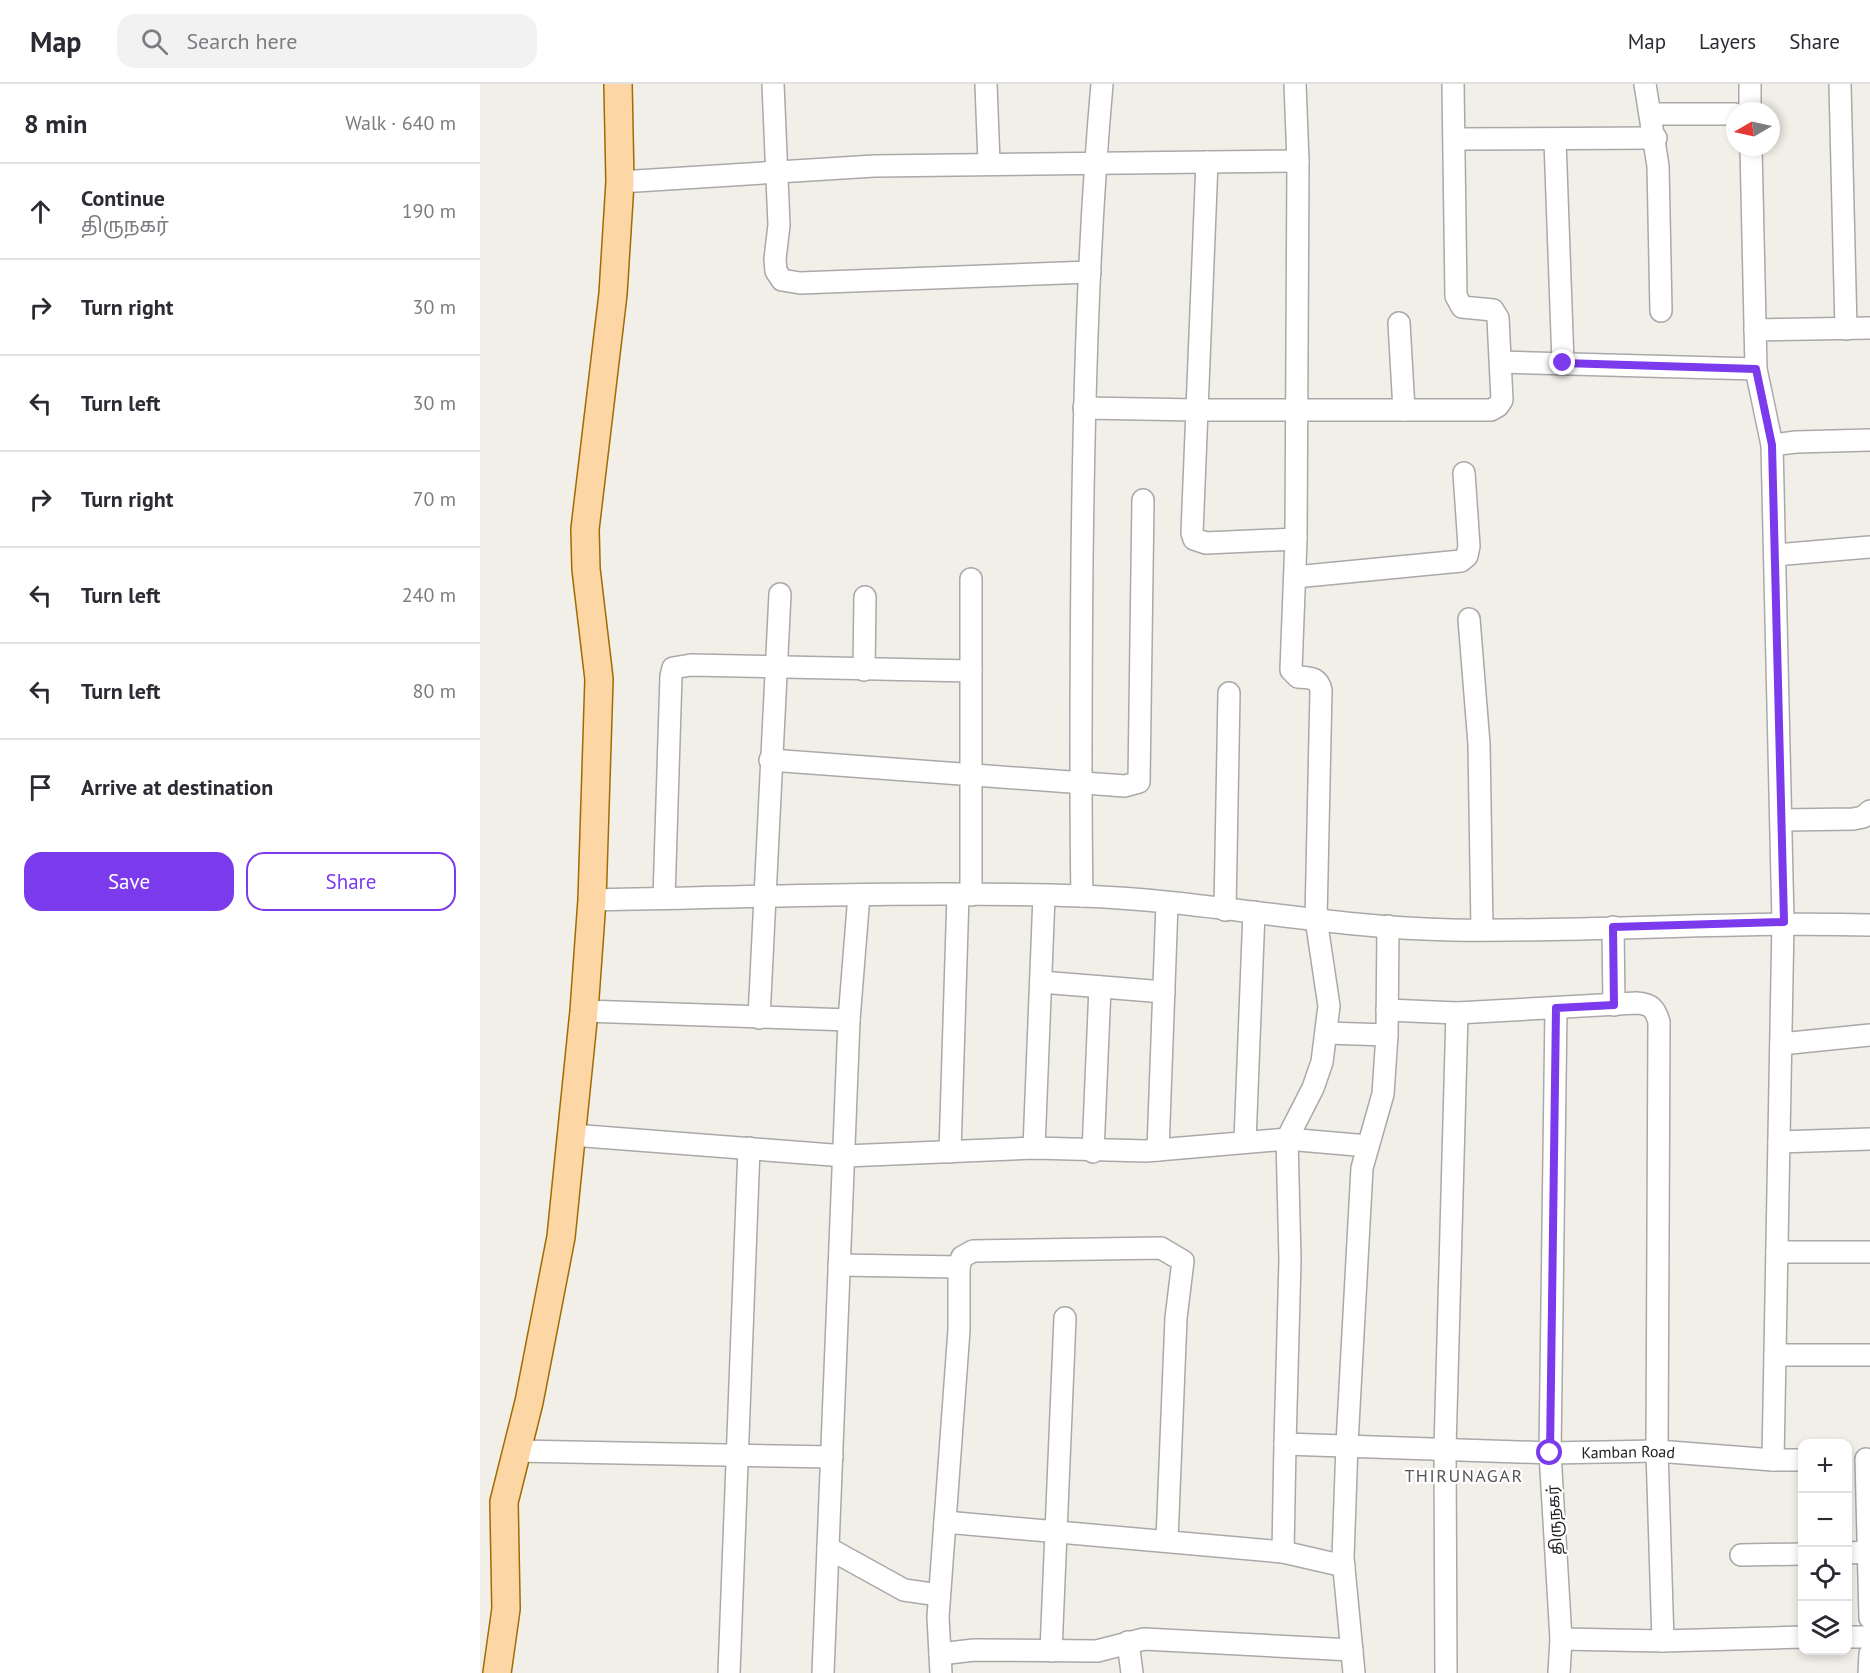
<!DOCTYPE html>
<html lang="en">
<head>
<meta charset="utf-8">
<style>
  :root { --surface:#fff; --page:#f2f2f3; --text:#2b2b33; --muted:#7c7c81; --line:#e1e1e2; --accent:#7c3aed }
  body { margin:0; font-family:"PT Sans","Noto Sans Tamil",sans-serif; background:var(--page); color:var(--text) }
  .controls { position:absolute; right:18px; bottom:18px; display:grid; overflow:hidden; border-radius:12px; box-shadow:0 3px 9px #0003 }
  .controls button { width:54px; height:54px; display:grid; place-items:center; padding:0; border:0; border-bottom:2px solid var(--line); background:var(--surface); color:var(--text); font:30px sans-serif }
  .compass { position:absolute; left:1246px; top:18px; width:54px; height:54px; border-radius:50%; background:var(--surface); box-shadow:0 3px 9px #0003; rotate:261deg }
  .stop { position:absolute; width:18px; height:18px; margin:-14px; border:4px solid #7c3aed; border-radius:50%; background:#fff }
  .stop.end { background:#7c3aed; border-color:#fff; box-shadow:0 2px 6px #0008 }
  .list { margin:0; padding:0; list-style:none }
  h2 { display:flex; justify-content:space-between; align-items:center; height:78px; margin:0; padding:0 24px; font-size:26px }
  h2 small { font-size:20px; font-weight:400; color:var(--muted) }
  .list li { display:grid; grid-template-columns:39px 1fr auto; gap:18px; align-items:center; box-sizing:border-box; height:96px; padding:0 24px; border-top:2px solid var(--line) }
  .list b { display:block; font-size:22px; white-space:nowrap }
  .list p { margin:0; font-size:20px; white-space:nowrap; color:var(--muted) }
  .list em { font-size:20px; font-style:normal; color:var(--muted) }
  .actions { display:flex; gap:12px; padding:18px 24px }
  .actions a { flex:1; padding:14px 0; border:2px solid var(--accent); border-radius:18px; text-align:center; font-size:21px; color:var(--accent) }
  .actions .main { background:var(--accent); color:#fff }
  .icon { flex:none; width:33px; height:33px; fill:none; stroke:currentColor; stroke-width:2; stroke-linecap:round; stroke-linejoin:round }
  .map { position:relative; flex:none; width:1390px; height:1589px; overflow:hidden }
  header { display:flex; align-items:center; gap:36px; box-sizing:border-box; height:84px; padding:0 30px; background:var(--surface); border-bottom:2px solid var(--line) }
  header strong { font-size:28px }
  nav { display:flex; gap:33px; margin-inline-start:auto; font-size:21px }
  .search { width:420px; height:54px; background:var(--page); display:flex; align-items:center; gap:15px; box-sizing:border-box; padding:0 21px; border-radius:18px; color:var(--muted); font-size:22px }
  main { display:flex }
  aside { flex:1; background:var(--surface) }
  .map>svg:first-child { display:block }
</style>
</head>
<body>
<header>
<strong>Map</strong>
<div class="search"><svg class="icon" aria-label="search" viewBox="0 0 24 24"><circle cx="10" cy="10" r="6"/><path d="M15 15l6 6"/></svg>Search here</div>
<nav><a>Map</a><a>Layers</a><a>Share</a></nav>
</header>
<main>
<aside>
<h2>8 min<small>Walk · 640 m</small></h2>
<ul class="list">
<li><svg class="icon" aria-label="ahead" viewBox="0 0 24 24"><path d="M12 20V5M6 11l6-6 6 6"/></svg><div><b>Continue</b><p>திருநகர்</p></div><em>190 m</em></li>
<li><svg class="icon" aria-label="right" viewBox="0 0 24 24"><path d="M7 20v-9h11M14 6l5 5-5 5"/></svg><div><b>Turn right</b></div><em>30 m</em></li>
<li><svg class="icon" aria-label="left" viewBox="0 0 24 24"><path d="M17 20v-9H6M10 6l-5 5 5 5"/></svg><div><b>Turn left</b></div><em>30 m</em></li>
<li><svg class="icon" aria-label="right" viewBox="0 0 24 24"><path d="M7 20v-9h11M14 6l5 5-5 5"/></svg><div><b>Turn right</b></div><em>70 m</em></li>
<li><svg class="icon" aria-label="left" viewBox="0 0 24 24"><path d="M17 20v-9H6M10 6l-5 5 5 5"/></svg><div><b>Turn left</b></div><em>240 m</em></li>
<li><svg class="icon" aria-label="left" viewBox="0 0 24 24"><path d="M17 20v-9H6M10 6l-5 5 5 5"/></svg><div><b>Turn left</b></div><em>80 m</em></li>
<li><svg class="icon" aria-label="arrive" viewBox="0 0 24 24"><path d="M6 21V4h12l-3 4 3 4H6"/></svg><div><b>Arrive at destination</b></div></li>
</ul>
<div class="actions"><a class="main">Save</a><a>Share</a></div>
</aside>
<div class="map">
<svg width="1390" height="1589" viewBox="0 0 1390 1589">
  <rect width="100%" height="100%" fill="#f2efe9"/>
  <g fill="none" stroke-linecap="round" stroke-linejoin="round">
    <defs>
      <g id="minor">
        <path d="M293 0 299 141 295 175 296 187 302 196 320 199 610 188"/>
        <path d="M506 0 509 79"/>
        <path id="s1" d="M815 0 818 77 816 455 811 586 818 593C830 594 838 593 841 606L836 835 849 922 842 978 833 1004 807 1055 810 1176 805 1360 1070 1369 1177 1367 1293 1376H1322"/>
        <path d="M1165 0 1178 82 1181 227"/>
        <path d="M1270 0V27"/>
        <path d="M1360 0 1366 245"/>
        <path d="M1171 30H1255"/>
        <path d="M974 55 1176 54"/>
        <path d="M1075 56 1083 279"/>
        <path d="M1271 63 1276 285 1292 361 1303 838 1293 1376"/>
        <path d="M727 78 717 326H924L919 239"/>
        <path d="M140 98 394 82 818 77"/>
        <path d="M1275 246 1390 244"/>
        <path d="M1021 278 1276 285"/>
        <path d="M604 324 717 326 712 449 714 455 726 459 816 455"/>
        <path d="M924 326H1011L1018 322 1022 316 1018 234 1013 226 982 223 976 212 973 0"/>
        <path d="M1292 361 1316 358 1390 356"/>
        <path d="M1295 471 1390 463"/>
        <path d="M815 493 981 477 987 472 989 462 984 389"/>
        <path d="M491 495V811"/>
        <path d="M989 535 999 660 1002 845"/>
        <path d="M384 586 385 513"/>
        <path d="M290 676 645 702 659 698 663 416"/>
        <path d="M1301 736 1373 735 1383 733 1390 727"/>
        <path d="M602 812C600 700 601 588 602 476 604 317 608 158 622 0"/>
        <path d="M184 814 191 592 193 584 211 581 491 587"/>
        <path d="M112 816C275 813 438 807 601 812 725 816 848 844 972 846 1112 848 1251 837 1390 841"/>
        <path d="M745 826 749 609"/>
        <path d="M1133 843 1134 921"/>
        <path d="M561 898 684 908"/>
        <path d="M1076 924 1070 1369 1081 1555 1079 1589"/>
        <path d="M907 926 977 929 1156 919C1171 920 1175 924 1179 938L1177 1367 1183 1557"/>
        <path d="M104 927 369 936"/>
        <path d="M279 934 300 510"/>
        <path d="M847 949 907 951 908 842"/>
        <path d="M1301 960 1390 951"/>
        <path d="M92 1051 365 1072 554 1064 666 1067 807 1055 888 1062"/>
        <path d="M765 1057 774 828"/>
        <path d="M1299 1058 1390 1055"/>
        <path d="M554 1064 564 812"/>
        <path d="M678 1066 687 820"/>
        <path d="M470 1068 478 811"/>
        <path d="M613 1068 620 903"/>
        <path d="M1297 1168H1390"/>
        <path d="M359 1181 479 1183 482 1173 493 1167 681 1164 703 1177 696 1234 687 1456"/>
        <path d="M1295 1271H1390"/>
        <path d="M37 1367 352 1373"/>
        <path d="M1386 1375 1390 1534"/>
        <path d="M465 1438 803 1468 864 1482"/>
        <path d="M348 1464 424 1506 459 1511"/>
        <path d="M803 1468 805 1360"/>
        <path d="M1368 1469 1388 1468"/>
        <path d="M1261 1471 1322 1470"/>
        <path d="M1368 1553H1390"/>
        <path d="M1081 1555 1183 1557 1322 1553"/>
        <path d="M648 1558 652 1589"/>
        <path d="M571 1567 585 1234"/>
        <path d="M460 1570 494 1566 617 1567 664 1555 872 1566"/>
        <path d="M249 1589 269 1064"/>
        <path d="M343 1589 369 936 379 811"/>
        <path d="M461 1589 458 1533 479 1246V1183"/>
        <path d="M874 1589 863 1474 867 1360 882 1084 903 1010 907 951"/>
        <path d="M966 1589 965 1365 977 929"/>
        <path d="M1389 1589 1390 1570"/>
      </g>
      <path id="major" d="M17 1589 26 1525 24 1418 49 1318 81 1153 104 927 112 816 119 595 106 485 105 445 133 210 140 98 138 0"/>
    </defs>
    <use href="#minor" stroke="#a9a9a9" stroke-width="24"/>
    <use href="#major" stroke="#a06b00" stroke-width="30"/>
    <use href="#minor" stroke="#fff" stroke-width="21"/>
    <use href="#major" stroke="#fcd6a4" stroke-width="27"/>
  </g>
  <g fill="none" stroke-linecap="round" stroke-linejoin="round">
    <path stroke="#7c3aed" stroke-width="8" d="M1070 1369 1076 924 1134 921 1133 843 1304 838 1292 361 1276 285 1083 279"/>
  </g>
  <g text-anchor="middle" stroke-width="4.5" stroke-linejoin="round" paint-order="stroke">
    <g font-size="16" fill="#222" stroke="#fff">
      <text dy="6" stroke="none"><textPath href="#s1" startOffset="1732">Kamban Road</textPath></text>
      <text transform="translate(1074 1436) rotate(-93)" y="6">திருநகர்</text>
    </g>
    <g font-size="18" letter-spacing="1.5" fill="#555" stroke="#fff">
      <text x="984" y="1398">THIRUNAGAR</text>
    </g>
  </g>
</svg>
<div class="controls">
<button>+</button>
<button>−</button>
<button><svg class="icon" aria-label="locate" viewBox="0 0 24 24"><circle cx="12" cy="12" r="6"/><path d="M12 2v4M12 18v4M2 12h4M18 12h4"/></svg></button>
<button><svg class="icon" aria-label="layers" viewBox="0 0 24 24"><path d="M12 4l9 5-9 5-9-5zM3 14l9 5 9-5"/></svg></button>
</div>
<svg class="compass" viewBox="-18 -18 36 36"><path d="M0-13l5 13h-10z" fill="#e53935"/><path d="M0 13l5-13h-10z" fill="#7c7c81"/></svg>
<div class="stop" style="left:1070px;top:1369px"></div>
<div class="stop end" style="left:1083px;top:279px"></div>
</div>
</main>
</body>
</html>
